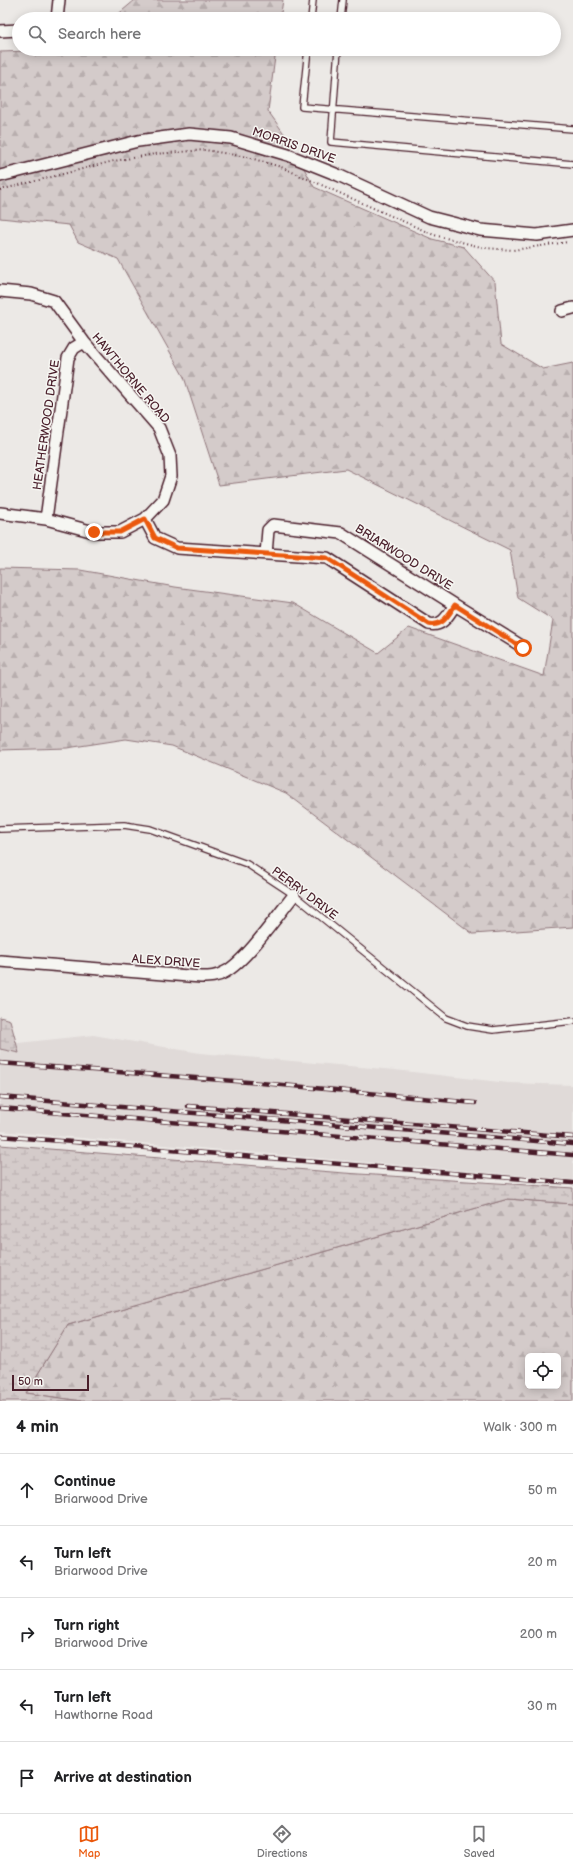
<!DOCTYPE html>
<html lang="en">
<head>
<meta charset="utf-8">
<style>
  :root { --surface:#fff; --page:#f6f6f6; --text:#202124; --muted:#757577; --line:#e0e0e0; --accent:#ea580c }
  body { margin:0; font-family:"Balsamiq Sans",sans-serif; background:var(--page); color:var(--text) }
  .controls { position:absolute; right:12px; bottom:12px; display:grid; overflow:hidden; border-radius:6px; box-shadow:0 2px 10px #0003 }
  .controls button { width:36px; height:36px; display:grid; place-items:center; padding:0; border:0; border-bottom:1px solid var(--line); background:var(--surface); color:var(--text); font:20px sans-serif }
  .scale { position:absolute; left:12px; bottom:10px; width:77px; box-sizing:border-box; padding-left:4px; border:2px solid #4a1f2b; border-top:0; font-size:11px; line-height:14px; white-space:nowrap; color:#4a1f2b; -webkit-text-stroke:3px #f6f6f2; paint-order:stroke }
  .stop { position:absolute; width:12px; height:12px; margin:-9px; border:3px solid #ea580c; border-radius:50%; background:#fff }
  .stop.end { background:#ea580c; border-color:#fff; box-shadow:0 1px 4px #0008 }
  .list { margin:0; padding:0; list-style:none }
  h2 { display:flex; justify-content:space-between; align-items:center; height:52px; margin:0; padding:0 16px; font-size:17px }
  h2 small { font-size:13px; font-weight:400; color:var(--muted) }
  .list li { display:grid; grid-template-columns:26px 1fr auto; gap:12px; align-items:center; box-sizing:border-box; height:72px; padding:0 16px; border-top:1px solid var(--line) }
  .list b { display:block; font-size:15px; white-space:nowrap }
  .list p { margin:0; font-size:13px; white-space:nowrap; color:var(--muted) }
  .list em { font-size:13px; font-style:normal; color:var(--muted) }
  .icon { flex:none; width:22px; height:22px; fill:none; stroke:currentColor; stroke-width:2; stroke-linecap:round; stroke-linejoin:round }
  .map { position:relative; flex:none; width:573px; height:1401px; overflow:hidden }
  .search { position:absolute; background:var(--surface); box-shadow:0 2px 10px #0003; left:12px; right:12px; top:12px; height:44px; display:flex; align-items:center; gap:10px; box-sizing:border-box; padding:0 14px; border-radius:22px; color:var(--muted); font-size:15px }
  .sheet { height:412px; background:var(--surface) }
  nav { display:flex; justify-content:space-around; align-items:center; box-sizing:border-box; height:56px; border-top:1px solid var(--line); background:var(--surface); font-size:11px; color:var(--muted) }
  nav a { display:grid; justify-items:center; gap:2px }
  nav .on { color:var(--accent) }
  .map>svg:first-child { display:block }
</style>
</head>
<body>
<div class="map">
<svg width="573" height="1401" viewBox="0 0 573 1401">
  <defs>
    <pattern id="forest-firs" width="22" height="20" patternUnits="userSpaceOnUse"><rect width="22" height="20" fill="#d4cbca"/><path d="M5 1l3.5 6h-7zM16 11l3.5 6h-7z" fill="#b8aeae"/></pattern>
    <pattern id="wetland-marsh" width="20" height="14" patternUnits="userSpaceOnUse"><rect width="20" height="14" fill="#d4cbca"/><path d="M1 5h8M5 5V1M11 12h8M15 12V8" fill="none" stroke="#b8aeae"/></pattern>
  </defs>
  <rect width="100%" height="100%" fill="#ece9e6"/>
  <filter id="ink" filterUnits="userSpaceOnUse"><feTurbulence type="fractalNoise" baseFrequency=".025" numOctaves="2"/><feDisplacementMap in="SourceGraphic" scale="8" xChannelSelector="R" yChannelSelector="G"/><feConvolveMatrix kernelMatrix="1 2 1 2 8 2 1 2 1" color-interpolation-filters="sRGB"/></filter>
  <g filter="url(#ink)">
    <path fill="#e0dad8" d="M93 1035 200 1053 395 1070 508 1083 573 1085V1180L0 1131V1045Z"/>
    <path fill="url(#forest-firs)" stroke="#8f757a" fill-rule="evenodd" d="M135 0H283L280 19H115L116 16Z
      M92 49H276L268 111 290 142 314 187 432 239 464 247 495 282 501 344 543 369 573 363V927L473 934 286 793 172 746 126 739 67 748 0 750V568L80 570 175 587 293 603 378 653 409 628 544 676 553 620 518 598 510 550 346 469 219 485 184 377 118 259 78 242 69 225 0 218V52Z
      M508 1199 573 1204V1401H81L26 1393 68 1325ZM528 1356H558V1386H528Z"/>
    <path fill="url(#wetland-marsh)" stroke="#8f757a" d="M0 1017 10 1020 19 1053 0 1049Z
      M0 1145 344 1173 573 1188V1204L508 1199 68 1325 26 1393 81 1401H0Z"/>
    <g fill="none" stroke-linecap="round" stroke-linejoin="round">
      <defs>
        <path id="service" d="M311 19 313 0
          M341 19 343 0
          M308 49 302 107 573 129
          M338 49 331 142 573 164
          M0 829 124 825 150 829 247 864 294 895 446 1018 467 1026 493 1030 573 1021"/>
        <path id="minor" d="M57 19 59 0
          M0 31 19 30
          M0 176 138 141 189 134 231 138 288 155 338 175 429 217 480 230 537 235 573 230
          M0 291 31 294 54 301 84 342 159 428 170 456 171 476 163 500 145 519 120 532H94L46 519 0 513
          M562 311 573 308
          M46 519 68 358 74 348 84 342
          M145 519 155 538 177 548 327 558 429 624C443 627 448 615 455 605L523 647
          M266 554 268 530 273 525 341 533 455 605
          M0 961 201 977C209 977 217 977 225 972 245 962 278 915 294 895"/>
      </defs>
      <use href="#service" stroke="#4a1f2b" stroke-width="8"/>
      <use href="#minor" stroke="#4a1f2b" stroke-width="14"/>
      <path stroke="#4a1f2b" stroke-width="2" stroke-dasharray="1 3" stroke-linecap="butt" d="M0 190 114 161 155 154 205 150 247 157 281 167 434 235 485 248 513 250 568 242"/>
      <use href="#service" stroke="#f6f6f2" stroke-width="5.5"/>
      <use href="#minor" stroke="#f6f6f2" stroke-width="11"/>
      <defs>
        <path id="rail" d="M0 1063 261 1083 475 1103
          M0 1097 573 1144
          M188 1106 573 1137
          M0 1108 573 1155
          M0 1136 573 1183"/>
      </defs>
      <use href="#rail" stroke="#4a1f2b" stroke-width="4.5"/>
      <use href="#rail" stroke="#f6f6f2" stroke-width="3" stroke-dasharray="9" stroke-linecap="butt"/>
    </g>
  </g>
  <g fill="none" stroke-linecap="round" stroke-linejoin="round" filter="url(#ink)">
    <path stroke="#ea580c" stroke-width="5" d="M94 532H120L145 519 155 538 177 548 327 558 429 624C443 627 448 615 455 605L523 648"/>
  </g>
  <g text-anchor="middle" stroke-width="3" stroke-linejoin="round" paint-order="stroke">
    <g font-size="12" fill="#4a1f2b" stroke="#f6f6f2">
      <text transform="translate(294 145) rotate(19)" y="4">MORRIS DRIVE</text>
      <text transform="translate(131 378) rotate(50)" y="4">HAWTHORNE ROAD</text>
      <text transform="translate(46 425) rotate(-82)" y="4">HEATHERWOOD DRIVE</text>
      <text transform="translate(404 557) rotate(32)" y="4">BRIARWOOD DRIVE</text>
      <text transform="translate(305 893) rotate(37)" y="4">PERRY DRIVE</text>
      <text transform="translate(166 961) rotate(4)" y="4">ALEX DRIVE</text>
    </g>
  </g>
</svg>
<div class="controls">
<button><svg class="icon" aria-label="locate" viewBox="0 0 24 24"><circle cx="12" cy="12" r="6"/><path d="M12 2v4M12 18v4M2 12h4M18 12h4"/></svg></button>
</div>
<div class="scale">50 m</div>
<div class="stop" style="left:523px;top:648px"></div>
<div class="stop end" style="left:94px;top:532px"></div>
<div class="search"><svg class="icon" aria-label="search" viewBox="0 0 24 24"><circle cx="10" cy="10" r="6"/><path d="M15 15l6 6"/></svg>Search here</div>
</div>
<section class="sheet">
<h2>4 min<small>Walk · 300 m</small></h2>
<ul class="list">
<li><svg class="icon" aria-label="ahead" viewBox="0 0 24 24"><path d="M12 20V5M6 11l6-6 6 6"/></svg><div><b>Continue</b><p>Briarwood Drive</p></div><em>50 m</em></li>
<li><svg class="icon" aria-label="left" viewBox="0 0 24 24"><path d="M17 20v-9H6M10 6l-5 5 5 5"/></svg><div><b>Turn left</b><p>Briarwood Drive</p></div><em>20 m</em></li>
<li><svg class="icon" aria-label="right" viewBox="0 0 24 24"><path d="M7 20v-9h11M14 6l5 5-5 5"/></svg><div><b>Turn right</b><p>Briarwood Drive</p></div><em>200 m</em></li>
<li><svg class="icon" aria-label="left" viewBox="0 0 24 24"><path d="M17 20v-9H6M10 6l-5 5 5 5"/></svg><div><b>Turn left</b><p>Hawthorne Road</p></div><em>30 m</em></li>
<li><svg class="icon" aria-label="arrive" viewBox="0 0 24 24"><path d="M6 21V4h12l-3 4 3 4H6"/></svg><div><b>Arrive at destination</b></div></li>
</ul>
</section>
<nav>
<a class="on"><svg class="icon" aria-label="map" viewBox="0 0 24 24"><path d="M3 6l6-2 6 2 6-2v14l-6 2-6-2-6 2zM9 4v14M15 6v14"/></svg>Map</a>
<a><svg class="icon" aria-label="directions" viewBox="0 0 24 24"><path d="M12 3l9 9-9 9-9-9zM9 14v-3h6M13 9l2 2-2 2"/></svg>Directions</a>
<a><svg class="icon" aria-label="saved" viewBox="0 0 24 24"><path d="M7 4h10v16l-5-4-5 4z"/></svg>Saved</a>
</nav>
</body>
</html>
